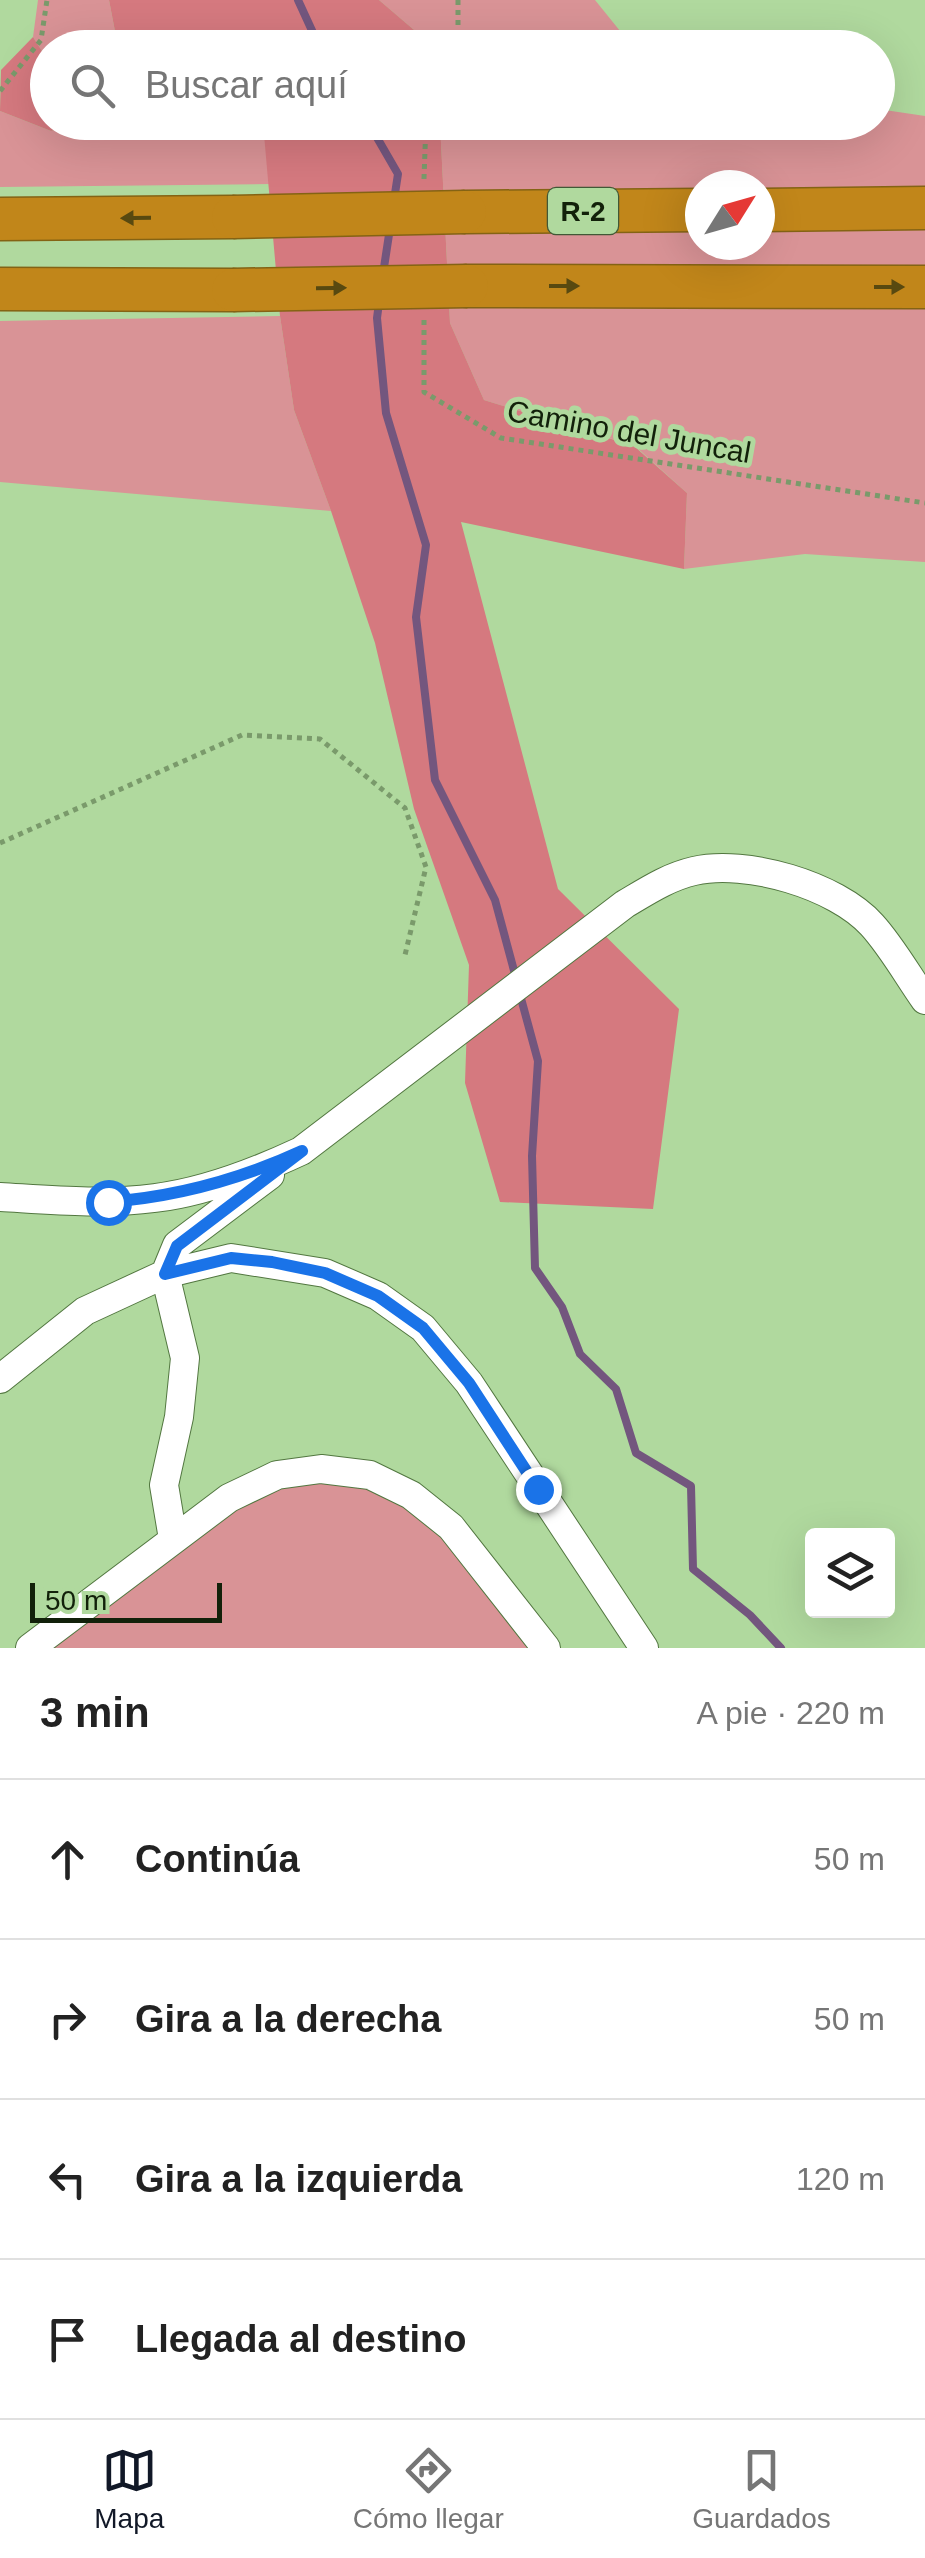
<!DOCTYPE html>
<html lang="es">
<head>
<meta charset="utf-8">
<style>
  :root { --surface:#fff; --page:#f2f2f2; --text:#222; --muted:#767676; --line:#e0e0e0; --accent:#111827 }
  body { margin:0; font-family:Arial,sans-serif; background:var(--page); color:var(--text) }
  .controls { position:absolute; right:30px; bottom:30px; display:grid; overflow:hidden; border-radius:10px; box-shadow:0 10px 40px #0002 }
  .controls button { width:90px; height:90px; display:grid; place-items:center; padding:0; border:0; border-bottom:2px solid var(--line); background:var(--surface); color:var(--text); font:50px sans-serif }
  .compass { position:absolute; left:685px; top:170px; width:90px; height:90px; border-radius:50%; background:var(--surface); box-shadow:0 10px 40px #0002; rotate:53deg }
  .scale { position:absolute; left:30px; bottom:25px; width:192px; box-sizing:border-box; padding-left:10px; border:5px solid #12210a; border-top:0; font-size:28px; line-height:35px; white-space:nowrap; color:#12210a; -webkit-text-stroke:8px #b0d99e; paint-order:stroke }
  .stop { position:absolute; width:30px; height:30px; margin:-22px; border:8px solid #1a73e8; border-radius:50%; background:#fff }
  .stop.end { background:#1a73e8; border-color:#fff; box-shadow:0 2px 10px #0008 }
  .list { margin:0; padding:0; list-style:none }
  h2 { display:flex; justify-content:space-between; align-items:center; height:130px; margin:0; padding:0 40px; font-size:42px }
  h2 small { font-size:32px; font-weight:400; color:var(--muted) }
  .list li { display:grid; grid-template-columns:65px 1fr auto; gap:30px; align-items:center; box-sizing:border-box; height:160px; padding:0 40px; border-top:2px solid var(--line) }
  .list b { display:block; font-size:38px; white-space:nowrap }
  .list em { font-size:32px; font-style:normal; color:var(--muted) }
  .icon { flex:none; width:55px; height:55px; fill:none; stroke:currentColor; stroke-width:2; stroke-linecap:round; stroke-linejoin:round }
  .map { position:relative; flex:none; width:925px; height:1648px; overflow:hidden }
  .search { position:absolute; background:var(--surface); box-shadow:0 10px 40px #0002; left:30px; right:30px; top:30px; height:110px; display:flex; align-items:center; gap:25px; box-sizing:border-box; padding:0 35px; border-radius:55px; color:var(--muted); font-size:38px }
  .sheet { height:770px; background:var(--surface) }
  nav { display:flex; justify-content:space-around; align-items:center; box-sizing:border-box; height:140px; border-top:2px solid var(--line); background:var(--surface); font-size:28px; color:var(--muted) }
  nav a { display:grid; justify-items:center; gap:5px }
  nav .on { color:var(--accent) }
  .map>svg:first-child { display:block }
</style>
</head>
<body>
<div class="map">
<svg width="925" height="1648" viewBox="0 0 925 1648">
  <rect width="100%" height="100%" fill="#b0d99e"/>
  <path fill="#d99396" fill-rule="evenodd" d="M38 0H109L118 47 48 48 47 59 33 37Z
    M379 0H595L633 47H434Z
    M878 109 925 116V562L805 554 684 569 687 493 635 446 484 400 450 323 440 123 878 122ZM700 185H760V245H700Z
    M0 111 51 131 79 122 263 123 270 184 0 187Z
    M280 316 294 410 331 511 0 482V321Z
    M277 1475 411 1495 546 1648H30Z"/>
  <path fill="#d5797f" d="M109 0H379L434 47H118Z
    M33 37 47 59 48 122 79 123 51 131 0 111 1 70Z
    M263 123H440L450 323 484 400 634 446 687 493 684 569 461 522 558 889 679 1009 653 1209 500 1202 465 1083 469 965 414 809 375 643 331 511 294 410 280 316Z"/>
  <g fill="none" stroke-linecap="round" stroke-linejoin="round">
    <path stroke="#73567e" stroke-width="8" d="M298 0 320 48
      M368 122 398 174 394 200
      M383 274 390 228
      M379 303 377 318 386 413 426 545 416 617 435 780 495 900 516 978
      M519 991 538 1061 532 1156 535 1268 562 1307 580 1354 616 1389 636 1453 691 1486 693 1569 750 1615 781 1648"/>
    <defs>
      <path id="minor" d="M0 1197C51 1200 103 1205 155 1198 205 1192 256 1172 301 1151L625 904C647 891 668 877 694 871 746 859 836 885 872 925 892 947 908 976 925 1000
        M0 1379 85 1311 165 1274 231 1258 325 1273 378 1296 423 1328 469 1383 644 1648
        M173 1539 164 1485 179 1417 185 1358 165 1274 177 1245 270 1175
        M30 1648 229 1498 277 1475 321 1469 370 1475 411 1495 451 1527 546 1648"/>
      <path id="highway" d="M760 210 925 208
        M465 212 700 210
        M0 219 233 217
        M467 286 925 287
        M0 289 233 290"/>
    </defs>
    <use href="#minor" stroke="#527740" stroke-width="30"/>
    <use href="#highway" stroke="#846314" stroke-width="45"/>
    <path stroke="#7a9a6b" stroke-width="5" stroke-dasharray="5 5" stroke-linecap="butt" d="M458 0V48
      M0 91 41 40 47 0
      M424 179 426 122
      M424 320V392L501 438 925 503
      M0 843 242 735 320 739 405 808 426 867 405 955"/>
    <use href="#minor" stroke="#fff" stroke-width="28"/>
    <use href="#highway" stroke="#c1861a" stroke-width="42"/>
    <defs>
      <path id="highway-bridge" d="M233 217 465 212
        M233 290 467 286"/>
    </defs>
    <use href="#highway-bridge" stroke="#846314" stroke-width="45" stroke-linecap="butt"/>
    <use href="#highway-bridge" stroke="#c1861a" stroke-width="42"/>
  </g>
  <defs><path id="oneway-solid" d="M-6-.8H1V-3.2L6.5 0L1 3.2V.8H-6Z" transform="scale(2.5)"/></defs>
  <g fill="#584910">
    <use href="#oneway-solid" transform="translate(136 218) rotate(179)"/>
    <use href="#oneway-solid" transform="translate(564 286)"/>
    <use href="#oneway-solid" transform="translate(889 287)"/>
    <use href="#oneway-solid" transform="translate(331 288) rotate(-1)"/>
  </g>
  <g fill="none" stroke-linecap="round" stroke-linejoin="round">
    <path stroke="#1a73e8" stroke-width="12" d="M108 1202C176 1197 239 1180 302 1151L177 1246 165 1274 231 1258 272 1262 325 1273 378 1296 423 1328 469 1383 538 1489"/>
  </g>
  <g text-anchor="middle" stroke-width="10" stroke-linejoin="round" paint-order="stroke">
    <rect fill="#b0d99e" stroke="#415836" stroke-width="2.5" x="548" y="188" width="70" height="46" rx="8"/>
    <g font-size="28" font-weight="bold" fill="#12210a">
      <text x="583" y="221">R-2</text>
    </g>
    <g font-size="30" fill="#12210a" stroke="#b0d99e">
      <text transform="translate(629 432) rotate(10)" y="10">Camino del Juncal</text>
    </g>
  </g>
</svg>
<div class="controls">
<button><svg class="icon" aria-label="layers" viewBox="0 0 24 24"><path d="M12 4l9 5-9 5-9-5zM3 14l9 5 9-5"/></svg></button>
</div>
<svg class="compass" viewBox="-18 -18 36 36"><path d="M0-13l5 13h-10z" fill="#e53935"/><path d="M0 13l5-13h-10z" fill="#767676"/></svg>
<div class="scale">50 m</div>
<div class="stop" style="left:108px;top:1202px"></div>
<div class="stop end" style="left:538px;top:1489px"></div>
<div class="search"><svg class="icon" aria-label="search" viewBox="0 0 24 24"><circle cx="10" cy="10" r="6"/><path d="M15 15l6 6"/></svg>Buscar aquí</div>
</div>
<section class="sheet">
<h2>3 min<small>A pie · 220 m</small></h2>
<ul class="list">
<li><svg class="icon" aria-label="ahead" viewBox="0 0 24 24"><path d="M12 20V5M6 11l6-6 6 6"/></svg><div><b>Continúa</b></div><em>50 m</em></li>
<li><svg class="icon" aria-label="right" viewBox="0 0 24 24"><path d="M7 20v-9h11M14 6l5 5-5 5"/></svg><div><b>Gira a la derecha</b></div><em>50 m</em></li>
<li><svg class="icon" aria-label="left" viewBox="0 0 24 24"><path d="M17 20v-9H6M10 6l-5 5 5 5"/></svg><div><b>Gira a la izquierda</b></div><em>120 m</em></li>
<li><svg class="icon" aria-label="arrive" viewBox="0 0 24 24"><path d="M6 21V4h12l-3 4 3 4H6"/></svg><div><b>Llegada al destino</b></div></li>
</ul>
</section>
<nav>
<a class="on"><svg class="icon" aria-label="map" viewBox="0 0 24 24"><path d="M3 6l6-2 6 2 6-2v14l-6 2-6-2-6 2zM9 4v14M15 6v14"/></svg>Mapa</a>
<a><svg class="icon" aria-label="directions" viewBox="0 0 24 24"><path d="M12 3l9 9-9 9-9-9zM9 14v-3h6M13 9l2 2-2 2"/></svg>Cómo llegar</a>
<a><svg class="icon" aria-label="saved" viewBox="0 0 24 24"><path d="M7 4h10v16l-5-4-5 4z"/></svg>Guardados</a>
</nav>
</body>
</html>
